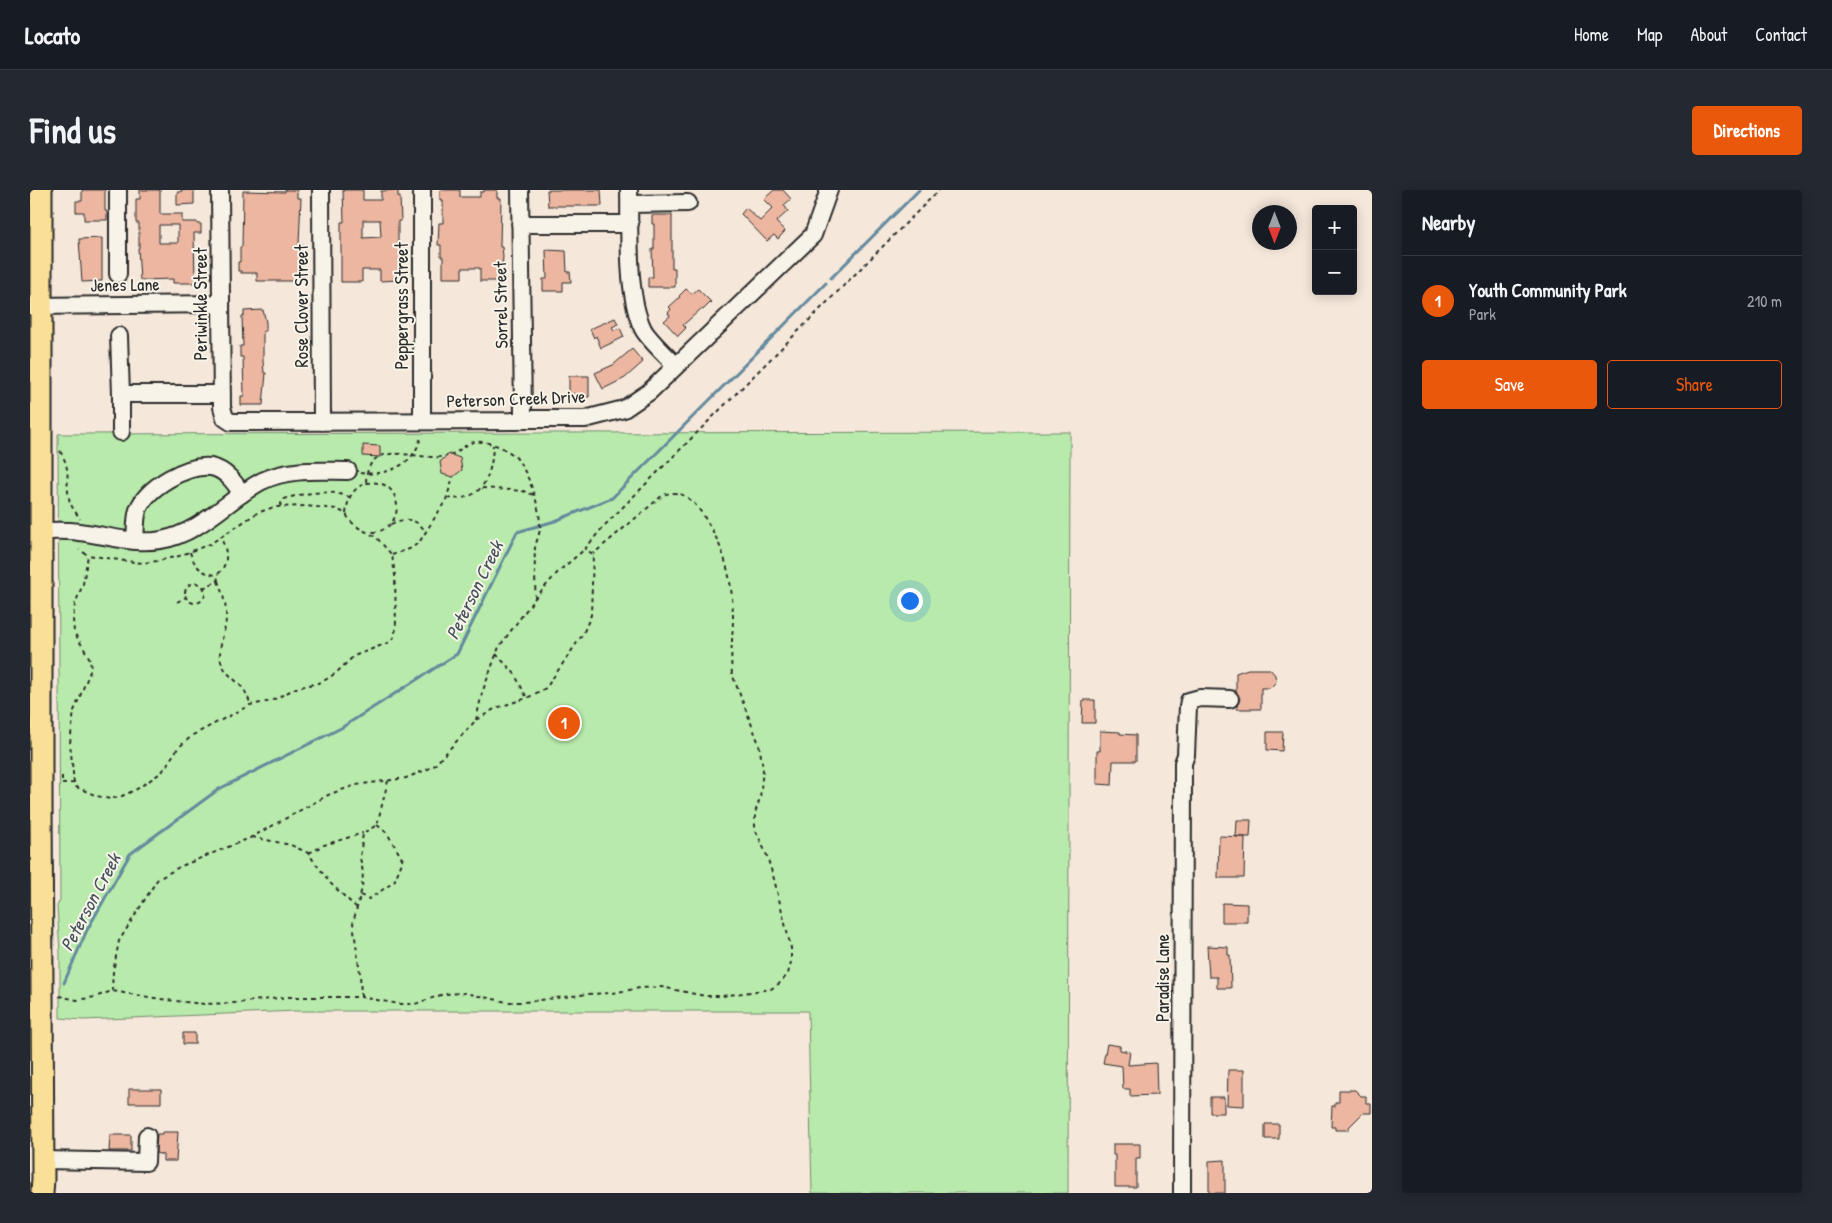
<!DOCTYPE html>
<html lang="en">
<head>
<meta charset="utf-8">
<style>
  :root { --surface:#171b24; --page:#242831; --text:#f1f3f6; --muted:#9ea1a6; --line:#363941; --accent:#ea580c }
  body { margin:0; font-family:"Patrick Hand",sans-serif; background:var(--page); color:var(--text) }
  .controls { position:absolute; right:15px; top:15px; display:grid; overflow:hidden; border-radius:5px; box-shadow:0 2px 12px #0003 }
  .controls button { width:45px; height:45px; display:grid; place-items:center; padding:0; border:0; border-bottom:1px solid var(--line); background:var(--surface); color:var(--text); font:25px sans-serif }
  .compass { position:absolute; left:1222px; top:15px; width:45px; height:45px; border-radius:50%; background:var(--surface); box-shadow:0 2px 12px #0003; rotate:180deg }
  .you { position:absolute; left:879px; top:410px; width:18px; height:18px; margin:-12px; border:4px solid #fff; border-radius:50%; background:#1a73e8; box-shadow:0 0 0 8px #1a73e833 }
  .badge { display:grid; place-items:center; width:32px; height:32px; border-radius:50%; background:var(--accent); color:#fff; font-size:16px; font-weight:700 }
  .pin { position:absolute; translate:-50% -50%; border:2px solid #fff; box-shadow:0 1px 5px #0006 }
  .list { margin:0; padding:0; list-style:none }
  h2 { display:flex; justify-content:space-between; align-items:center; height:65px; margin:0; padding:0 20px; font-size:21px }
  h2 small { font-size:16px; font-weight:400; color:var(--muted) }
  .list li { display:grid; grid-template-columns:32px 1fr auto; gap:15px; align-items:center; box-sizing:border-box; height:90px; padding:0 20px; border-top:1px solid var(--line) }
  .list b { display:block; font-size:19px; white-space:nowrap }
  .list p { margin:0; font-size:16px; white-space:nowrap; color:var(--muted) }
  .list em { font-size:16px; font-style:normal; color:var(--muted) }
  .actions { display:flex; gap:10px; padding:15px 20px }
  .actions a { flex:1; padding:11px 0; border:1px solid var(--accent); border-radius:5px; text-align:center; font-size:18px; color:var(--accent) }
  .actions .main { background:var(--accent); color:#fff }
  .map { position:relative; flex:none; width:1342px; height:1003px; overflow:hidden; border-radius:5px }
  header { display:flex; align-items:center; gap:30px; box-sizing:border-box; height:70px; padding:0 25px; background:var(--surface); border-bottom:1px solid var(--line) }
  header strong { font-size:24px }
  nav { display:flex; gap:28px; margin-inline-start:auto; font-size:18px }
  .intro { display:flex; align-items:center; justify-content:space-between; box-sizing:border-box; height:120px; padding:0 30px }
  h1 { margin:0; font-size:35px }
  .button { padding:12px 22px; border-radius:5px; background:var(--accent); color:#fff; font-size:18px; font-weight:700 }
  main { display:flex; gap:30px; padding:0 30px }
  aside { flex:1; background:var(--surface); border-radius:5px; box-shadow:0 2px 12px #0003 }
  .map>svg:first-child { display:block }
</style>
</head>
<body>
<header>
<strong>Locato</strong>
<nav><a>Home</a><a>Map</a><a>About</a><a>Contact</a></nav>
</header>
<div class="intro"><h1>Find us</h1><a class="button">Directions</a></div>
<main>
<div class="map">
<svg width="1342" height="1003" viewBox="0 0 1342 1003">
  <rect width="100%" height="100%" fill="#f5e7da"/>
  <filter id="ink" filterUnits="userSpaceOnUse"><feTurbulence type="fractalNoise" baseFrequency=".02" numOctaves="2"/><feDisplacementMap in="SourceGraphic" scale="10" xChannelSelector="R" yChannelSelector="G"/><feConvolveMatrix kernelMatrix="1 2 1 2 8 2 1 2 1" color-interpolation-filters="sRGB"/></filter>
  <g filter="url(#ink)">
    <path fill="#b8ebab" stroke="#728b6b" d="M1040 242 1038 1003H782L778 821H266L53 830 30 828V762L27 716 30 710 28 244Z"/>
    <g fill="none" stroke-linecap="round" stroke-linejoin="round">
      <path stroke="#648a9e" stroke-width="3" d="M801 88 889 0
        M34 793 57 740 100 664 189 599 311 538 427 464 487 342 525 331 582 308 796 93"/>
    </g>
    <path fill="#ecb6a1" stroke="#2b2b2b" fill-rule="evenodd" d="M52 0H75V21H77V30H54V22H46V11H52Z
      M110 0H130V24H152V32H167V34H171V43H164L165 93H143V89L110 90 108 58H109V33H106V9H110ZM129 35H148V53H129Z
      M151 0H164V14L147 15V2H151Z
      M255 0H267V8H271L269 54 275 56V66H272L270 91H227V83H211V81H208V72H210V57H212L213 1 255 2Z
      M313 0H333V10H351V1L368 0V7H370L371 31H368V55L374 57 372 80H369V90L350 91V80H332V92H311V32H314ZM333 30H350L351 47 333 48Z
      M410 0H430V7H450V2H454V0H467V8H471L470 57H472L473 66 472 80H468V91H450V78H432V88H413V67H411V55H408L409 33H413V10H410Z
      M517 0H571L572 16H518Z
      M744 0H753L761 9 754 15 758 21 746 32 755 41 748 49 744 45 737 51 711 24 716 18 730 31 743 18 734 9Z
      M622 25H642V78H645V97H618V87H623L622 59H624V34H622Z
      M72 48V91L52 92 49 49Z
      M516 60 536 61 537 82H540L541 92H533V101H513V89H517Z
      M656 99 662 104 668 99 681 112 673 120 671 119 653 135 656 138 648 146 634 131 640 126 638 123 641 119 639 117 650 107 649 106Z
      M233 120 236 132V141H233V171L234 183H236L233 215H211V206H214L213 167H210V156H213L212 126H214V121Z
      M585 128 588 134 582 137 584 140 590 138 594 147 571 158 566 146 564 148 560 139Z
      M602 159 613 172 595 188 573 199 565 183 583 175Z
      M539 186H559V207L550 206 549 204H539Z
      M333 255 350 256V267L333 266Z
      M419 264 430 268 432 280 423 287 412 284 410 272Z
      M1218 479H1240L1245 485 1246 492 1240 498H1231V519H1206L1210 509 1206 501V483Z
      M1053 510H1065V533H1052Z
      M1070 541 1090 542V544L1106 545V571H1083L1082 595 1067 594V561H1070Z
      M1237 542H1253L1252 561 1237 560Z
      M1207 630H1221L1220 647H1206Z
      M1189 646 1215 647 1214 688H1188Z
      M1192 713 1217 714V732H1192Z
      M1177 756 1198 757V765H1200L1201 798H1187V787H1179Z
      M153 843H165V854H153Z
      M1077 854 1090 856V860L1100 862 1098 875 1126 873 1127 905 1100 906V899H1093L1092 876 1073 873Z
      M1198 880H1214V916L1197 915Z
      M99 899H131V913H99Z
      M1309 900H1325L1331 906H1336V913H1341V923H1333L1319 937V940H1305V937H1301L1302 916H1305V912H1309Z
      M1180 907H1194V923H1180Z
      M1235 934H1249V949H1235Z
      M132 942H148L146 971H133V965L126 963 127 944H132Z
      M80 945H101V961H79Z
      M1083 954H1110V968H1106V997H1085V965H1083Z
      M1195 970V1003H1179V971Z"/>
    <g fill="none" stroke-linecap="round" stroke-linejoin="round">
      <defs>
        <path id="minor" d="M88 0V84
          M190 0 192 217 195 228 201 232 488 231 491 229H555L594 219 619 202 783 45 799 0
          M291 0 292 232
          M392 0V231
          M490 0 493 224 491 229
          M599 0C600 38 596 105 613 139 618 149 638 167 646 176
          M600 14 658 13
          M490 34H600
          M0 116 191 114
          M89 146 91 204
          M91 242V204H192
          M11 341C23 341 36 340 49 342 76 345 104 355 131 350 171 343 198 309 232 291 259 278 289 281 318 281
          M105 351C106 342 105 329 108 320 117 297 157 274 181 277 196 280 205 293 212 304
          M13 970 116 972 117 946
          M1152 1003 1153 573 1156 565 1158 516 1159 511 1170 508 1200 509"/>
        <path id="major" d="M11 0V610L13 989 12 1003"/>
      </defs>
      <use href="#minor" stroke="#2b2b2b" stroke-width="20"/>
      <use href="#major" stroke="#2b2b2b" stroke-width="25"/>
      <path stroke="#2b2b2b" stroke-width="2" stroke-dasharray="4 4" stroke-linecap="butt" d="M30 261C42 281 35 288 39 308 40 316 46 322 50 329
        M420 265C429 262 435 254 444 252 458 250 480 259 488 270 500 287 511 319 510 339 509 346 506 352 505 358 504 374 506 391 505 408
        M330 283C358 286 386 275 391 245
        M336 293C340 293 344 292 348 293 371 297 373 329 354 339 350 342 344 342 339 342
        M452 298 493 301 504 305
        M417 308C453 313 462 285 463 255
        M250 316 253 309C272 304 299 298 319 307
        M316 324C318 308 321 300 336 293 337 244 390 273 417 266
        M361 334C376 327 386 328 396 342
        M160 362C164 376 172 384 187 385
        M362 365 382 358 390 351 416 310 423 287
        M188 391C192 402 197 416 196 428 196 442 186 459 192 474 199 490 215 492 220 514
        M155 403a10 10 0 1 1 20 0a10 10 0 1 1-20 0Z
        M173 398 188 391 187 385C199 374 198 361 191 349
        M147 412 156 407
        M466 464 484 483 497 508
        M446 530 452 503 469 457 505 408 529 381 555 359
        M32 586V594L44 593 46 597 67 606 80 609 92 606 107 599 132 582 148 558 163 545 220 515 241 511 266 498 292 492 306 483 324 466 360 452 364 447 366 438 365 385 362 365 346 347 329 338 320 331 316 324 307 319 275 316 244 317 227 323 180 354 149 366 127 371 113 373 95 371 58 365 49 360
        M44 593 40 553 44 521 61 479 60 469 44 442 43 429 45 414 53 394 58 365
        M222 647 261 655 278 663 300 693 327 718
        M279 663 294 655 333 643
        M330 705 339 709 364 692 373 670 357 643 347 635
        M82 801 83 782 89 751 127 690 149 677 220 648 300 604 326 595 376 588 403 577 446 530 466 518 497 508 516 498 553 444 561 425 563 364 555 359 573 337 909 0
        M29 806 47 810 65 807 82 801 137 810 174 814 205 813 258 807H331L369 814H385L414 804 435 803 477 812H495L558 804 582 803 610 798 631 797 675 806H692L741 799 750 793 758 784 761 772V758L744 689 736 663 725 639V623L730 608 733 579 729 554 702 484C700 465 703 446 703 426 702 385 694 356 671 322 661 308 650 299 633 305L563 364
        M331 807 330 783 323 733 332 698 333 682 330 668 333 643 347 635 358 591"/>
      <use href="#minor" stroke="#f7f3e8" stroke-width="16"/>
      <use href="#major" stroke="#fadf96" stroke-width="21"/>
    </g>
  </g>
  <g text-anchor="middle" stroke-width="4" stroke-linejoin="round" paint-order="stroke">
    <g font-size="18" fill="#2b2b2b" stroke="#f7f3e8">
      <text transform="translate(95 95) rotate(-1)" y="6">Jenes Lane</text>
      <text transform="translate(171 114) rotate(-90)" y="6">Periwinkle Street</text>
      <text transform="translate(471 115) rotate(-91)" y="6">Sorrel Street</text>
      <text transform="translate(272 116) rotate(-90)" y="6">Rose Clover Street</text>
      <text transform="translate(372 116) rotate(-90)" y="6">Peppergrass Street</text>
      <text transform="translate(486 209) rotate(-2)" y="6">Peterson Creek Drive</text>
      <text transform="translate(1133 788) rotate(-90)" y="6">Paradise Lane</text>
    </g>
    <g font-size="19" font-style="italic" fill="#43525b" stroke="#f7f3e8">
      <text transform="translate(444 400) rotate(-64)" y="7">Peterson Creek</text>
      <text transform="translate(60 712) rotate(-62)" y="7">Peterson Creek</text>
    </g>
  </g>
</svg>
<div class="controls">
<button>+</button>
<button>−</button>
</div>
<svg class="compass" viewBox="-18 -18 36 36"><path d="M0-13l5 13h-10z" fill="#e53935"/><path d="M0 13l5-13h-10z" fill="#9ea1a6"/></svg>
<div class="you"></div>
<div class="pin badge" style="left:534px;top:533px">1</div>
</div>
<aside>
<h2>Nearby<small></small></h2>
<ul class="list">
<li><span class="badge">1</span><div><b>Youth Community Park</b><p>Park</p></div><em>210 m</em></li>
</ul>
<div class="actions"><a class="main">Save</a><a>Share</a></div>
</aside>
</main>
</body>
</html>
